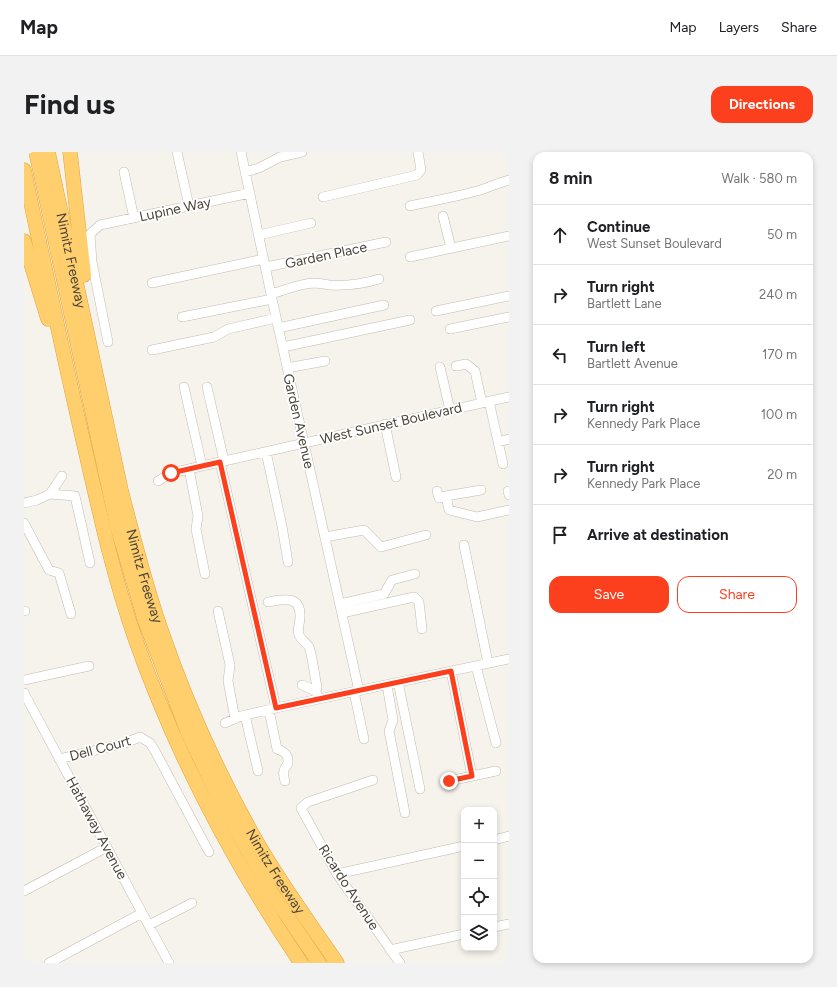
<!DOCTYPE html>
<html lang="en">
<head>
<meta charset="utf-8">
<style>
  :root { --surface:#fff; --page:#f2f2f2; --text:#202124; --muted:#757577; --line:#e0e0e0; --accent:#fc3f1d }
  body { margin:0; font-family:Figtree,sans-serif; background:var(--page); color:var(--text) }
  .controls { position:absolute; right:12px; bottom:12px; display:grid; overflow:hidden; border-radius:8px; box-shadow:0 2px 6px #0003 }
  .controls button { width:36px; height:36px; display:grid; place-items:center; padding:0; border:0; border-bottom:1px solid var(--line); background:var(--surface); color:var(--text); font:20px sans-serif }
  .stop { position:absolute; width:12px; height:12px; margin:-9px; border:3px solid #fc3f1d; border-radius:50%; background:#fff }
  .stop.end { background:#fc3f1d; border-color:#fff; box-shadow:0 1px 4px #0008 }
  .list { margin:0; padding:0; list-style:none }
  h2 { display:flex; justify-content:space-between; align-items:center; height:52px; margin:0; padding:0 16px; font-size:17px }
  h2 small { font-size:13px; font-weight:400; color:var(--muted) }
  .list li { display:grid; grid-template-columns:26px 1fr auto; gap:12px; align-items:center; box-sizing:border-box; height:60px; padding:0 16px; border-top:1px solid var(--line) }
  .list b { display:block; font-size:15px; white-space:nowrap }
  .list p { margin:0; font-size:13px; white-space:nowrap; color:var(--muted) }
  .list em { font-size:13px; font-style:normal; color:var(--muted) }
  .actions { display:flex; gap:8px; padding:12px 16px }
  .actions a { flex:1; padding:9px 0; border:1px solid var(--accent); border-radius:12px; text-align:center; font-size:14px; color:var(--accent) }
  .actions .main { background:var(--accent); color:#fff }
  .icon { flex:none; width:22px; height:22px; fill:none; stroke:currentColor; stroke-width:2; stroke-linecap:round; stroke-linejoin:round }
  .map { position:relative; flex:none; width:485px; height:811px; overflow:hidden; border-radius:12px }
  header { display:flex; align-items:center; gap:24px; box-sizing:border-box; height:56px; padding:0 20px; background:var(--surface); border-bottom:1px solid var(--line) }
  header strong { font-size:19px }
  nav { display:flex; gap:22px; margin-inline-start:auto; font-size:14px }
  .intro { display:flex; align-items:center; justify-content:space-between; box-sizing:border-box; height:96px; padding:0 24px }
  h1 { margin:0; font-size:28px }
  .button { padding:10px 18px; border-radius:12px; background:var(--accent); color:#fff; font-size:14px; font-weight:700 }
  main { display:flex; gap:24px; padding:0 24px }
  aside { flex:1; background:var(--surface); border-radius:12px; box-shadow:0 2px 6px #0003 }
  .map>svg:first-child { display:block }
</style>
</head>
<body>
<header>
<strong>Map</strong>
<nav><a>Map</a><a>Layers</a><a>Share</a></nav>
</header>
<div class="intro"><h1>Find us</h1><a class="button">Directions</a></div>
<main>
<div class="map">
<svg width="485" height="811" viewBox="0 0 485 811">
  <rect width="100%" height="100%" fill="#f6f3ec"/>
  <g fill="none" stroke-linecap="round" stroke-linejoin="round">
    <defs>
      <path id="minor" d="M153 0 165 54
        M217 0 248 147 335 539
        M100 20 110 66
        M221 20 235 16 256 5 278 0
        M299 45 393 23 397 18 394 0
        M386 54C409 49 431 45 453 39 464 36 473 31 485 28
        M419 64 427 96
        M235 83 287 71
        M386 105 485 84
        M242 115 362 90
        M128 131 240 107
        M247 142C261 138 275 132 289 131 295 131 300 132 305 133 322 134 339 132 355 127
        M412 159 485 144
        M158 165 248 147
        M254 176 360 153
        M426 177 485 165
        M84 190 68 110 66 82 76 73 226 41
        M259 195 386 168
        M128 198 190 185 204 177 252 166
        M432 214 442 212 451 219 458 251
        M416 215 426 258
        M263 216 301 209
        M160 235 178 314
        M183 235 200 309
        M465 249 479 312
        M361 272 372 325
        M474 290 485 287
        M242 300 258 374 264 410
        M196 310 252 556
        M165 317 174 364 172 377 181 422
        M134 329 147 321 485 245
        M457 338 422 344 425 358 453 365 485 358
        M413 339 415 346 422 344
        M485 339H484L485 343
        M26 342 38 324
        M0 351 13 348 26 342 51 344 66 411
        M0 371 25 418 35 421 47 462
        M301 385 340 378 357 395 402 383
        M440 393 464 511
        M244 450C259 447 277 443 276 465 276 471 273 477 275 483 277 488 282 490 285 495 288 502 291 526 293 535L292 539 294 547
        M316 452 360 442 368 428 391 422
        M0 459H1
        M194 459 206 513 204 529 211 567
        M318 461 390 445 395 450 398 477
        M452 514 472 591
        M427 519 448 624
        M0 528 65 514
        M374 530 396 637
        M278 533 292 539
        M363 533 369 568 365 579 381 661
        M330 540 340 587
        M0 541 145 811
        M245 558 253 597C259 599 265 602 264 611 263 614 260 616 260 619 259 622 260 626 261 629
        M221 563 234 619
        M201 571 217 564 252 556 485 507
        M35 607 101 591 116 585 126 591 131 599 185 700
        M349 628 284 650 277 656 313 722 376 811
        M425 629 472 619
        M470 688 485 684
        M313 722 440 694
        M0 739 83 695
        M125 773 168 751
        M470 775 485 772
        M366 798 440 782
        M25 811 118 761"/>
      <g id="highway">
        <path d="M12 0 93 374 121 469 164 581 199 655 247 740 295 811"/>
        <path id="s1" d="M24 0 97 338C109 385 121 432 137 478 162 551 194 621 231 687 256 731 285 770 313 811"/>
        <path d="M46 0 60 123"/>
        <path d="M0 18C20 112 40 207 62 301 76 363 90 426 111 486 152 603 208 709 277 811"/>
        <path d="M0 89 24 167"/>
      </g>
    </defs>
    <use href="#minor" stroke="#c2bbae" stroke-width="10"/>
    <use href="#highway" stroke="#e0a43c" stroke-width="15"/>
    <use href="#minor" stroke="#fff" stroke-width="9"/>
    <use href="#highway" stroke="#ffcf6e" stroke-width="14"/>
  </g>
  <g fill="none" stroke-linecap="round" stroke-linejoin="round">
    <path stroke="#fc3f1d" stroke-width="5" d="M147 321 196 310 252 556 427 519 448 624 425 629"/>
  </g>
  <g text-anchor="middle" stroke-width="3.5" stroke-linejoin="round" paint-order="stroke">
    <g font-size="14" fill="#4b4439" stroke="#fff">
      <text transform="translate(151 57) rotate(-12)" y="5">Lupine Way</text>
      <text transform="translate(302 103) rotate(-12)" y="5">Garden Place</text>
      <text dy="5" stroke="none"><textPath href="#s1" startOffset="111">Nimitz Freeway</textPath></text>
      <text transform="translate(275 269) rotate(77)" y="5">Garden Avenue</text>
      <text transform="translate(367 271) rotate(-13)" y="5">West Sunset Boulevard</text>
      <text dy="5" stroke="none"><textPath href="#s1" startOffset="435">Nimitz Freeway</textPath></text>
      <text transform="translate(76 596) rotate(-15)" y="5">Dell Court</text>
      <text transform="translate(73 676) rotate(62)" y="5">Hathaway Avenue</text>
      <text dy="5" stroke="none"><textPath href="#s1" startOffset="759">Nimitz Freeway</textPath></text>
      <text transform="translate(325 735) rotate(57)" y="5">Ricardo Avenue</text>
    </g>
  </g>
</svg>
<div class="controls">
<button>+</button>
<button>−</button>
<button><svg class="icon" aria-label="locate" viewBox="0 0 24 24"><circle cx="12" cy="12" r="6"/><path d="M12 2v4M12 18v4M2 12h4M18 12h4"/></svg></button>
<button><svg class="icon" aria-label="layers" viewBox="0 0 24 24"><path d="M12 4l9 5-9 5-9-5zM3 14l9 5 9-5"/></svg></button>
</div>
<div class="stop" style="left:147px;top:321px"></div>
<div class="stop end" style="left:425px;top:629px"></div>
</div>
<aside>
<h2>8 min<small>Walk · 580 m</small></h2>
<ul class="list">
<li><svg class="icon" aria-label="ahead" viewBox="0 0 24 24"><path d="M12 20V5M6 11l6-6 6 6"/></svg><div><b>Continue</b><p>West Sunset Boulevard</p></div><em>50 m</em></li>
<li><svg class="icon" aria-label="right" viewBox="0 0 24 24"><path d="M7 20v-9h11M14 6l5 5-5 5"/></svg><div><b>Turn right</b><p>Bartlett Lane</p></div><em>240 m</em></li>
<li><svg class="icon" aria-label="left" viewBox="0 0 24 24"><path d="M17 20v-9H6M10 6l-5 5 5 5"/></svg><div><b>Turn left</b><p>Bartlett Avenue</p></div><em>170 m</em></li>
<li><svg class="icon" aria-label="right" viewBox="0 0 24 24"><path d="M7 20v-9h11M14 6l5 5-5 5"/></svg><div><b>Turn right</b><p>Kennedy Park Place</p></div><em>100 m</em></li>
<li><svg class="icon" aria-label="right" viewBox="0 0 24 24"><path d="M7 20v-9h11M14 6l5 5-5 5"/></svg><div><b>Turn right</b><p>Kennedy Park Place</p></div><em>20 m</em></li>
<li><svg class="icon" aria-label="arrive" viewBox="0 0 24 24"><path d="M6 21V4h12l-3 4 3 4H6"/></svg><div><b>Arrive at destination</b></div></li>
</ul>
<div class="actions"><a class="main">Save</a><a>Share</a></div>
</aside>
</main>
</body>
</html>
